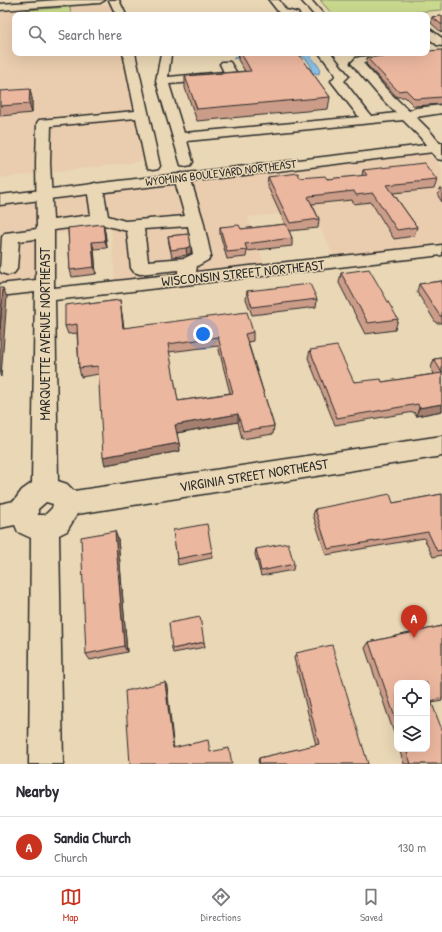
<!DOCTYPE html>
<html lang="en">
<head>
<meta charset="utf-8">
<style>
  :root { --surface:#fff; --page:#f7f7f7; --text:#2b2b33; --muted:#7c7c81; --line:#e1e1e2; --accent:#c8321e }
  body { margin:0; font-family:"Patrick Hand",sans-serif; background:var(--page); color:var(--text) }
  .controls { position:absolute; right:12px; bottom:12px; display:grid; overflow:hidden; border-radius:8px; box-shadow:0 4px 16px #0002 }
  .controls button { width:36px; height:36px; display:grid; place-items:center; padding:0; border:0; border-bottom:1px solid var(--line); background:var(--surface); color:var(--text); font:20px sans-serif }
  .you { position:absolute; left:203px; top:334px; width:14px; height:14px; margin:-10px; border:3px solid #fff; border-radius:50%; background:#1a73e8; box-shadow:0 0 0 6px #1a73e833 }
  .badge { display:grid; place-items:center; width:26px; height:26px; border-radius:50%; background:var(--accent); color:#fff; font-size:13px; font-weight:700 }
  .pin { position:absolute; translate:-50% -33px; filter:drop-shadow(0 1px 2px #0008) }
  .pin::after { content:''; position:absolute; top:21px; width:14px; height:12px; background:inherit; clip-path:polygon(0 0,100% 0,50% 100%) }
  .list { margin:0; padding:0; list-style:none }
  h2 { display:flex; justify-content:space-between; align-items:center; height:52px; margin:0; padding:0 16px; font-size:17px }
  h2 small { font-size:13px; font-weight:400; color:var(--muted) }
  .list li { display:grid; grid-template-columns:26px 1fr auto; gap:12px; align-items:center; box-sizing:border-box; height:60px; padding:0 16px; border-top:1px solid var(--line) }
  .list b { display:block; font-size:15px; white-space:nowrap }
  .list p { margin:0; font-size:13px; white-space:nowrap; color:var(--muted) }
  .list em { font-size:13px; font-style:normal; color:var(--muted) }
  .icon { flex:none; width:22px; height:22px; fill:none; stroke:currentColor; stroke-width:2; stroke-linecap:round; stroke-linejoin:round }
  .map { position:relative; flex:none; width:442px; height:764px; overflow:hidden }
  .search { position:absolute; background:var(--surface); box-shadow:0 4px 16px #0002; left:12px; right:12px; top:12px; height:44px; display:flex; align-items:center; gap:10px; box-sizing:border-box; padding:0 14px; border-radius:8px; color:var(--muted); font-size:15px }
  .sheet { height:112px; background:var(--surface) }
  nav { display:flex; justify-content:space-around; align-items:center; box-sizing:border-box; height:56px; border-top:1px solid var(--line); background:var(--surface); font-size:11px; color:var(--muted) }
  nav a { display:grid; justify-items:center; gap:2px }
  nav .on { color:var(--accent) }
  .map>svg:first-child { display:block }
</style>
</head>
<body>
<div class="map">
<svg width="442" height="764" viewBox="0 0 442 764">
  <rect width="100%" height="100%" fill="#e9d7b5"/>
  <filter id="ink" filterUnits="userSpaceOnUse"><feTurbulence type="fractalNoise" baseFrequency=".025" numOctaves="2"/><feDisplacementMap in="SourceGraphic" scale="8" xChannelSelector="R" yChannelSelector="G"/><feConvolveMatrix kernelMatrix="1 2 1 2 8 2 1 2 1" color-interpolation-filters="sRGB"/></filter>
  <g filter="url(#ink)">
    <path fill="#eacdae" d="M112 4 114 15H15V53H122L145 156 142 159 138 162 0 178V12Z
      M429 154 442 168V244L334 256 312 211 248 217 264 264 115 280 111 228 55 234 54 203 57 200 62 198Z
      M29 203H33L35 205 34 290 0 294V206Z"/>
    <path fill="#c9d98d" stroke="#7a825c" d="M320 0H442V10L374 15H333Z
      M70 7 71 14 26 15V10Z"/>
    <path fill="#89bfe7" stroke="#63849c" d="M247 53H308L320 68 319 74 311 72V66L306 59 297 53 250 55 233 59 236 56Z"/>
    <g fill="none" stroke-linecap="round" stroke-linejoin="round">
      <defs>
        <path id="minor" d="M59 0H105L100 3 0 10V4Z
          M109 0H119L126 15H116Z
          M269 0H279L286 10 298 13 299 15 280 14Z
          M301 0H311L324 15H314Z
          M427 29 431 30 442 38V46L437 45 427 37Z
          M123 53H135L160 166 158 169 153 170 148 169 146 166 136 118 51 126 50 163 53 220 91 215 87 188 89 185 95 183 101 185 103 188 108 216 125 221 185 216 174 178 177 175 182 173 187 175 190 178 203 220 211 256 208 260 197 266 196 272 442 245V255L55 300 58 481 67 484 74 491 442 436V456L77 514 67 531 59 535 63 764H29L31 538 18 532 15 525 0 528V504L14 501 22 490 32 483 35 292 0 296V284L36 280V239L19 241 17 269 14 273 8 275 2 273 0 271 2 237 5 233 37 229 36 163 37 123 39 120 135 111ZM100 224 127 231 131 268 134 272 140 274 178 270V274L54 288V230ZM188 226 193 254 185 258 148 261 144 229ZM46 502 53 504 52 508 45 515H38V509Z
          M161 53H169L171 55 168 77 224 72 220 64 222 62H230L238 75 236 78 232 79 169 84 184 133 359 117 331 81 336 75 319 53H331L349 76 344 81 371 116 396 113 381 98 351 63 356 58 360 57 407 53 410 56 408 58 404 59 363 63 389 92 409 111 416 108 442 105V113L416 117 430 131 442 146V160L437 159 420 137 403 120 187 141 193 162 191 165 186 166 181 165 156 81Z"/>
        <path id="major" d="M442 143V151L0 205V195Z"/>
      </defs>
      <use href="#minor" stroke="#2b2b2b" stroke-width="3"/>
      <use href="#major" stroke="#2b2b2b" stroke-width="3"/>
      <use href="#minor" fill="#e9d7b5" fill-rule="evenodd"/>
      <use href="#major" fill="#e9d7b5" fill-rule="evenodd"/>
    </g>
    <path fill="#cb9d89" stroke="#2b2b2b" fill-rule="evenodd" d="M442 16V33L431 23 432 17Z
      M442 50V104L414 106 405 97H397L366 64 367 58Z
      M239 53H298L330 97 328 109 197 121 185 88V76L245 71 238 60Z
      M0 91 32 98V113L0 116Z
      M363 170 437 180 434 189 393 193 417 227 414 236 394 239 371 202 354 204 352 200 312 204 319 219 318 228 289 231 292 238V246L247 251 246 257 227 259 220 234V227L241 229 285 224 267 185 268 177 327 179 362 176Z
      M440 189H442V202L438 196Z
      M68 228 105 232 107 248 94 249 96 274 72 277 70 270Z
      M189 234 191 253 187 255 172 257 169 244 168 236Z
      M341 273 398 319 395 330 365 334 339 283Z
      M442 281V323H436L417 292 419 284Z
      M247 291 317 299 316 307 252 315 246 299Z
      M120 300 124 328 253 332V341L248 342 274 426 273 434 242 439 238 422 177 433 180 451 105 465 99 374 81 377 79 368 77 333 68 334 65 326 89 302 90 304ZM218 346 230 393 178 401 169 352Z
      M310 350 354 382H382L434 374 431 368 434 359 442 358V411L416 416 414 412 335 425 308 358Z
      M442 494V555L433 557 424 538 326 555 313 515 315 509 393 503Z
      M173 530 212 552V558L178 565Z
      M118 539 127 652 90 660 86 654Z
      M256 549 294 564 293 570 261 576 255 554Z
      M442 626V701L432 703 442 764H404L399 749H427L397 683V742L365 648 369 642Z
      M204 642 205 647 173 653 172 649Z
      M296 653 368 764H259L258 761 259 758 316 745 294 658Z"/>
    <path fill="#a5806f" stroke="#2b2b2b" d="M30 89 32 98V113L29 104Z
      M103 224 105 232 107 248 105 241Z
      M92 242 94 249 96 274 94 267Z
      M191 246V253L187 255 186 248Z
      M3 288 7 297 1 377 0 375V329Z
      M120 300 121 309 125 337 123 328Z
      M442 404V411L416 416 419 408Z
      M238 414V422L176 433 175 425Z
      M179 443 180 451 105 465 103 457Z
      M115 531 118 539 127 652 124 646Z
      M165 682 167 686 174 750 173 748Z"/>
    <path fill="#ecb79f" stroke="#2b2b2b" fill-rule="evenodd" d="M442 16V25L432 17Z
      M442 50V97L415 99 406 90 398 91 367 58 406 53H427V51Z
      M241 53H298L330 97 197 109 185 76 251 71Z
      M30 89 29 104 0 106V91Z
      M424 163 437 180 387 185 417 227 397 230 373 193 356 195 354 191 310 196 308 197 319 219 290 223 268 177 298 173 300 178 325 176 327 179 367 175 363 170Z
      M103 224 105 241 92 242 94 267 70 270 68 228Z
      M286 224 292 238 245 244 247 250 227 252 220 227 239 225 241 229Z
      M189 234 191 246 186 248 171 250 168 236Z
      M369 269 398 319 368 323 341 273Z
      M442 281V316H440L419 284Z
      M310 284 317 299 252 307 247 291Z
      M0 288H3L0 329Z
      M120 300 123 328 247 312 253 332 245 334 274 426 243 431 238 414 175 425 179 443 103 457 98 366 79 368 77 324 65 326V305L89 302V304ZM218 337 233 393 178 401 168 344Z
      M337 346 354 382 381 379 382 382 442 373V404L419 408 418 404 337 418 310 350Z
      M442 358V373L434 359Z
      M390 494 393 503 442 494V550L437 551 428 532 328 549 315 509Z
      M207 524 212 552 177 559 173 530Z
      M115 531 124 646 86 654 81 537Z
      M288 543 294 564 261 571 256 549Z
      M200 617 204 642 172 649 169 623Z
      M442 626V698L431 701 442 730V764H411L406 749H427V683H397V723L369 642Z
      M332 645 368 764H260L259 758 319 744 296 653Z
      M165 682 173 748 208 740 210 752 229 748 232 764H130L125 691Z"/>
  </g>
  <g text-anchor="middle" stroke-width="3" stroke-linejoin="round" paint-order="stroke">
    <g font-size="12" fill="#2b2b2b" stroke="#e9d7b5">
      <text transform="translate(221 173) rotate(-7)" y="4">WYOMING BOULEVARD NORTHEAST</text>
    </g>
    <g font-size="14" fill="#2b2b2b" stroke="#e9d7b5">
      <text transform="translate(243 273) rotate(-6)" y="5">WISCONSIN STREET NORTHEAST</text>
      <text transform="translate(45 334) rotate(-90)" y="5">MARQUETTE AVENUE NORTHEAST</text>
      <text transform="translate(254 475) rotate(-9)" y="5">VIRGINIA STREET NORTHEAST</text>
    </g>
  </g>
</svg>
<div class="controls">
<button><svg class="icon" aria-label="locate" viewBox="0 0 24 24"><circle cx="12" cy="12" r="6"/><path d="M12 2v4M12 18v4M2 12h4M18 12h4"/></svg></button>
<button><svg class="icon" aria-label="layers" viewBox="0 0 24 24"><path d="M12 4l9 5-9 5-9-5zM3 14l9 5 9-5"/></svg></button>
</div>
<div class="you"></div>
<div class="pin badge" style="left:414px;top:638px">A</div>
<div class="search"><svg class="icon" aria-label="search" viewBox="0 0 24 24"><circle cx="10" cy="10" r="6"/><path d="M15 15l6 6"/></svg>Search here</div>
</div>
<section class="sheet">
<h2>Nearby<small></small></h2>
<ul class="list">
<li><span class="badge">A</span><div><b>Sandia Church</b><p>Church</p></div><em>130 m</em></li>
</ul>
</section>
<nav>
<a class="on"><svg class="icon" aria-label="map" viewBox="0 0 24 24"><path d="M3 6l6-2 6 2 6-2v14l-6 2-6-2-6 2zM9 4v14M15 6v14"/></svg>Map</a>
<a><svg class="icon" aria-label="directions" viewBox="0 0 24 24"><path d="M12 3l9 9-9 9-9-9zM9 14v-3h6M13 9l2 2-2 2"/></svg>Directions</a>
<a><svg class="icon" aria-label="saved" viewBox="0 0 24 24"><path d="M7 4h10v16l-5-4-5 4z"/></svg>Saved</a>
</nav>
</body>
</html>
